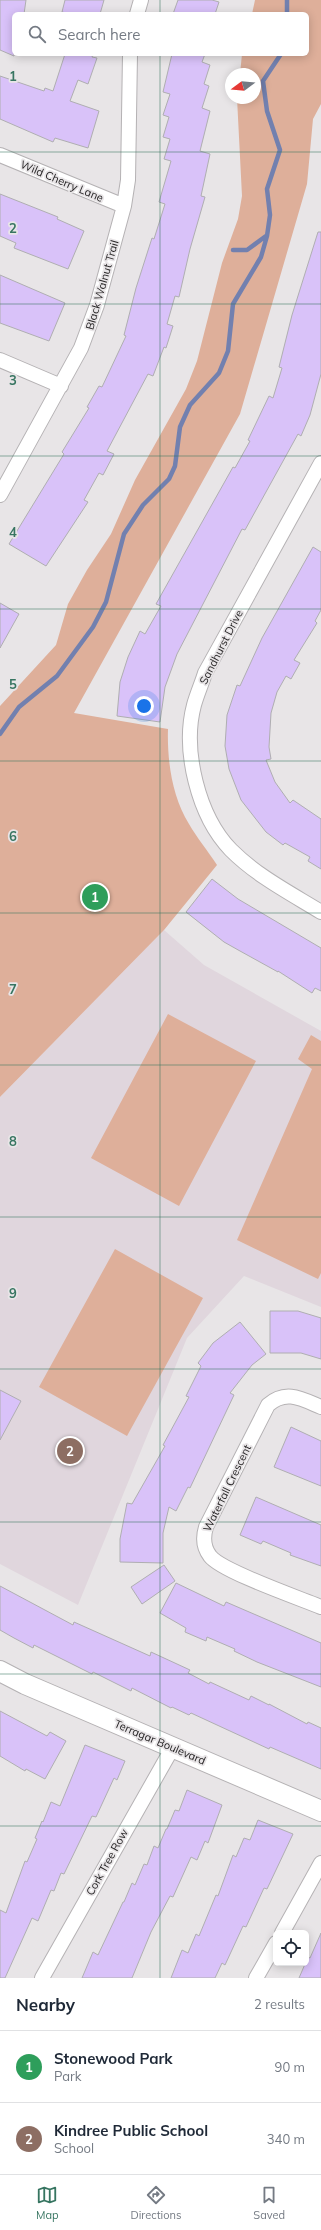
<!DOCTYPE html>
<html lang="en">
<head>
<meta charset="utf-8">
<style>
  :root { --surface:#fff; --page:#f2f2f3; --text:#1f2937; --muted:#747a83; --line:#e0e1e3; --accent:#377561 }
  body { margin:0; font-family:Mulish,sans-serif; background:var(--page); color:var(--text) }
  .controls { position:absolute; right:12px; bottom:12px; display:grid; overflow:hidden; border-radius:6px; box-shadow:0 2px 10px #0003 }
  .controls button { width:36px; height:36px; display:grid; place-items:center; padding:0; border:0; border-bottom:1px solid var(--line); background:var(--surface); color:var(--text); font:20px sans-serif }
  .compass { position:absolute; left:225px; top:68px; width:36px; height:36px; border-radius:50%; background:var(--surface); box-shadow:0 2px 10px #0003; rotate:254deg }
  .you { position:absolute; left:144px; top:706px; width:14px; height:14px; margin:-10px; border:3px solid #fff; border-radius:50%; background:#1a73e8; box-shadow:0 0 0 6px #1a73e833 }
  .badge { display:grid; place-items:center; width:26px; height:26px; border-radius:50%; background:var(--accent); color:#fff; font-size:13px; font-weight:700 }
  .pin { position:absolute; translate:-50% -50%; border:2px solid #fff; box-shadow:0 1px 4px #0006 }
  .list { margin:0; padding:0; list-style:none }
  h2 { display:flex; justify-content:space-between; align-items:center; height:52px; margin:0; padding:0 16px; font-size:17px }
  h2 small { font-size:13px; font-weight:400; color:var(--muted) }
  .list li { display:grid; grid-template-columns:26px 1fr auto; gap:12px; align-items:center; box-sizing:border-box; height:72px; padding:0 16px; border-top:1px solid var(--line) }
  .list b { display:block; font-size:15px; white-space:nowrap }
  .list p { margin:0; font-size:13px; white-space:nowrap; color:var(--muted) }
  .list em { font-size:13px; font-style:normal; color:var(--muted) }
  .icon { flex:none; width:22px; height:22px; fill:none; stroke:currentColor; stroke-width:2; stroke-linecap:round; stroke-linejoin:round }
  .map { position:relative; flex:none; width:321px; height:1978px; overflow:hidden }
  .search { position:absolute; background:var(--surface); box-shadow:0 2px 10px #0003; left:12px; right:12px; top:12px; height:44px; display:flex; align-items:center; gap:10px; box-sizing:border-box; padding:0 14px; border-radius:6px; color:var(--muted); font-size:15px }
  .sheet { height:196px; background:var(--surface) }
  nav { display:flex; justify-content:space-around; align-items:center; box-sizing:border-box; height:56px; border-top:1px solid var(--line); background:var(--surface); font-size:11px; color:var(--muted) }
  nav a { display:grid; justify-items:center; gap:2px }
  nav .on { color:var(--accent) }
  .map>svg:first-child { display:block }
</style>
</head>
<body>
<div class="map">
<svg width="321" height="1978" viewBox="0 0 321 1978">
  <rect width="100%" height="100%" fill="#e8e5e7"/>
  <path fill="#e0d6dd" d="M164 930 204 965 321 1031V1307L244 1276 187 1338 78 1605 0 1564V1097Z"/>
  <path fill="#deaf9a" d="M255 0H321V104L313 119 307 184 240 414 74 713 168 729C167 760 172 797 189 824 197 838 208 851 217 865L164 930 0 1097V706L56 645 68 604 87 570 111 534 135 480 186 389 197 361 222 263 238 219 242 196 237 98H255V74H240L242 54H307V14H252Z
    M168 1014 256 1061 179 1206 91 1158Z
    M311 1035 321 1041V1273L318 1279 237 1240 312 1069 298 1059Z
    M115 1249 203 1298 127 1436 39 1387Z"/>
  <g fill="none" stroke-linecap="round" stroke-linejoin="round">
    <path stroke="#7280af" stroke-width="4.5" d="M287 0V14
      M233 250H247L266 236
      M0 734 19 707 57 676 93 627 106 602 124 534 143 505 169 479 175 466 180 427 190 405 219 373 228 351 233 304 261 257 267 236 270 215 267 189 280 150 267 111 263 81 281 54"/>
  </g>
  <path fill="#d9c2f9" stroke="#afaeb1" d="M0 0H26L24 14H14V56L0 50Z
    M65 0H104L100 14H70L62 12Z
    M178 0H212L219 2 215 14H173Z
    M65 54H93L92 57 97 58 88 84 78 80 70 101 99 111 88 148 55 138 53 142 0 119V76L44 91 45 88 53 91Z
    M172 54H205L202 62 210 65 204 84 209 86 202 108 210 111 200 151 210 154 201 196 205 197 190 249 179 297 175 296 167 324 173 326 166 348 164 347 153 376 148 374 107 451 114 454 103 475 99 473 84 500 88 502 46 566 9 544 64 454 62 452 89 408 87 407 99 386 102 387 126 336 124 335 136 288 152 238 154 239 165 204 159 202 171 161 164 159 170 139 163 137 169 117 163 115 170 94 163 92Z
    M0 194 58 217 57 219 84 231 68 269 14 248 16 243 0 236Z
    M318 232H321V374L310 415 301 436 298 434 245 530 242 529 177 654 165 687 160 722 117 716 120 682 128 657 140 631 145 634 161 606 156 604 233 467 235 468 250 441 248 440 269 396 273 398 282 368 279 367 292 315Z
    M0 275 65 303 49 341 0 323Z
    M313 547 321 552V610L315 621 317 623 294 660 300 663 291 679 286 676 277 692 271 713 269 747 271 759 266 760 275 782 290 803 293 800 321 819V869L308 861 310 857 285 843 283 845 266 832 241 800 229 769 225 746 227 715 237 685 240 686 262 638Z
    M0 603 19 614 0 648Z
    M212 879 238 899 321 948V991L315 988 312 993 278 971V972L240 951 224 942 186 912Z
    M270 1311H298L321 1318V1359L301 1353H270Z
    M240 1322 266 1354 252 1365 230 1393 234 1395 190 1488 188 1487 176 1511 169 1507 163 1533V1563L120 1562V1539L127 1503 132 1504 165 1446 163 1445 189 1397 186 1396 201 1366 198 1363 213 1343Z
    M0 1390 21 1401 0 1440Z
    M291 1427 321 1441V1486L274 1467Z
    M256 1497 321 1525V1566L290 1555 291 1553 263 1541 261 1544 240 1535Z
    M164 1565 175 1581 142 1604 131 1587Z
    M176 1583 224 1606 226 1602 321 1643V1687L257 1662 234 1651 235 1649 207 1637 206 1641 185 1632 186 1628 160 1613Z
    M0 1586 73 1625 74 1622 150 1656 151 1652 190 1670 188 1673 209 1684 210 1682 249 1700 251 1696 269 1705V1704L307 1724 308 1722 321 1728V1769L270 1747 269 1749 191 1713 189 1715 172 1707 171 1708 132 1688 131 1691 93 1672 92 1674 34 1645 33 1648 14 1638 0 1630Z
    M0 1711 47 1736 50 1732 66 1741 45 1779 26 1769 25 1771 0 1756Z
    M85 1745 125 1761 117 1780 114 1778 96 1817 92 1816 64 1874 61 1873 54 1891 51 1890 38 1921 32 1918 5 1978H0V1910L6 1913 25 1861 27 1862 37 1839 35 1838 42 1821 43 1822 51 1802 60 1806Z
    M187 1790 222 1805 208 1843 205 1841 197 1860 191 1857 173 1897 170 1896 151 1932 132 1978H82L93 1952 98 1955 123 1902H124L132 1883 135 1885 144 1864 147 1865 154 1846 158 1848 166 1829H167L175 1810 179 1811Z
    M258 1820 293 1834 267 1889 264 1888 246 1927 243 1926 225 1965 222 1963 215 1978H171L182 1950 188 1953 196 1934 199 1936 216 1895 218 1896 233 1855 236 1857 244 1838 250 1840Z
    M321 1933V1978H299L308 1957 310 1958Z"/>
  <g fill="none" stroke-linecap="round" stroke-linejoin="round">
    <defs>
      <path id="street" d="M137 14 141 0
        M0 155 124 206
        M0 360 61 386
        M321 463 205 673C202 683 197 694 194 705 182 750 198 816 231 850 257 876 290 893 321 912
        M0 495 81 348 97 305 124 206 128 180 130 54
        M321 1407C302 1399 286 1389 268 1405L206 1527C203 1537 203 1547 210 1556 221 1571 299 1598 321 1607
        M282 1933 321 1863
        M42 1978 173 1747
        M256 1978 276 1943"/>
      <path id="secondary" d="M0 1671 25 1684 321 1811"/>
    </defs>
    <use href="#street" stroke="#b5b2b4" stroke-width="16"/>
    <use href="#secondary" stroke="#b5b2b4" stroke-width="22"/>
    <use href="#street" stroke="#fff" stroke-width="14"/>
    <use href="#secondary" stroke="#fff" stroke-width="20"/>
  </g>
  <path fill="none" stroke="#377561" stroke-width="1" stroke-opacity="0.55" d="M160 0V14M160 54V1978M0 152H321M0 304H321M0 456H321M0 609H321M0 761H321M0 913H321M0 1065H321M0 1217H321M0 1369H321M0 1522H321M0 1674H321M0 1826H321"/>
  <g text-anchor="middle" stroke-width="3.5" stroke-linejoin="round" paint-order="stroke">
    <g font-size="11" fill="#262425" stroke="#e8e5e7">
      <text transform="translate(62 181) rotate(23)" y="4">Wild Cherry Lane</text>
      <text transform="translate(102 285) rotate(-74)" y="4">Black Walnut Trail</text>
      <text transform="translate(221 647) rotate(-63)" y="4">Sandhurst Drive</text>
      <text transform="translate(227 1488) rotate(-64)" y="4">Waterfall Crescent</text>
      <text transform="translate(160 1742) rotate(23)" y="4">Terragar Boulevard</text>
      <text transform="translate(107 1862) rotate(-61)" y="4">Cork Tree Row</text>
    </g>
  </g>
  <g font-size="13" text-anchor="middle" font-weight="bold" fill="#377561" stroke="#e8e5e7" stroke-width="3.5" stroke-linejoin="round" paint-order="stroke">
    <text x="13" y="81">1</text>
    <text x="13" y="233">2</text>
    <text x="13" y="385">3</text>
    <text x="13" y="537">4</text>
    <text x="13" y="689">5</text>
    <text x="13" y="841">6</text>
    <text x="13" y="994">7</text>
    <text x="13" y="1146">8</text>
    <text x="13" y="1298">9</text>
  </g>
</svg>
<div class="controls">
<button><svg class="icon" aria-label="locate" viewBox="0 0 24 24"><circle cx="12" cy="12" r="6"/><path d="M12 2v4M12 18v4M2 12h4M18 12h4"/></svg></button>
</div>
<svg class="compass" viewBox="-18 -18 36 36"><path d="M0-13l5 13h-10z" fill="#e53935"/><path d="M0 13l5-13h-10z" fill="#747a83"/></svg>
<div class="you"></div>
<div class="pin badge" style="left:95px;top:897px;background:#2e9e5b">1</div>
<div class="pin badge" style="left:70px;top:1451px;background:#8d6e63">2</div>
<div class="search"><svg class="icon" aria-label="search" viewBox="0 0 24 24"><circle cx="10" cy="10" r="6"/><path d="M15 15l6 6"/></svg>Search here</div>
</div>
<section class="sheet">
<h2>Nearby<small>2 results</small></h2>
<ul class="list">
<li><span class="badge" style="background:#2e9e5b">1</span><div><b>Stonewood Park</b><p>Park</p></div><em>90 m</em></li>
<li><span class="badge" style="background:#8d6e63">2</span><div><b>Kindree Public School</b><p>School</p></div><em>340 m</em></li>
</ul>
</section>
<nav>
<a class="on"><svg class="icon" aria-label="map" viewBox="0 0 24 24"><path d="M3 6l6-2 6 2 6-2v14l-6 2-6-2-6 2zM9 4v14M15 6v14"/></svg>Map</a>
<a><svg class="icon" aria-label="directions" viewBox="0 0 24 24"><path d="M12 3l9 9-9 9-9-9zM9 14v-3h6M13 9l2 2-2 2"/></svg>Directions</a>
<a><svg class="icon" aria-label="saved" viewBox="0 0 24 24"><path d="M7 4h10v16l-5-4-5 4z"/></svg>Saved</a>
</nav>
</body>
</html>
